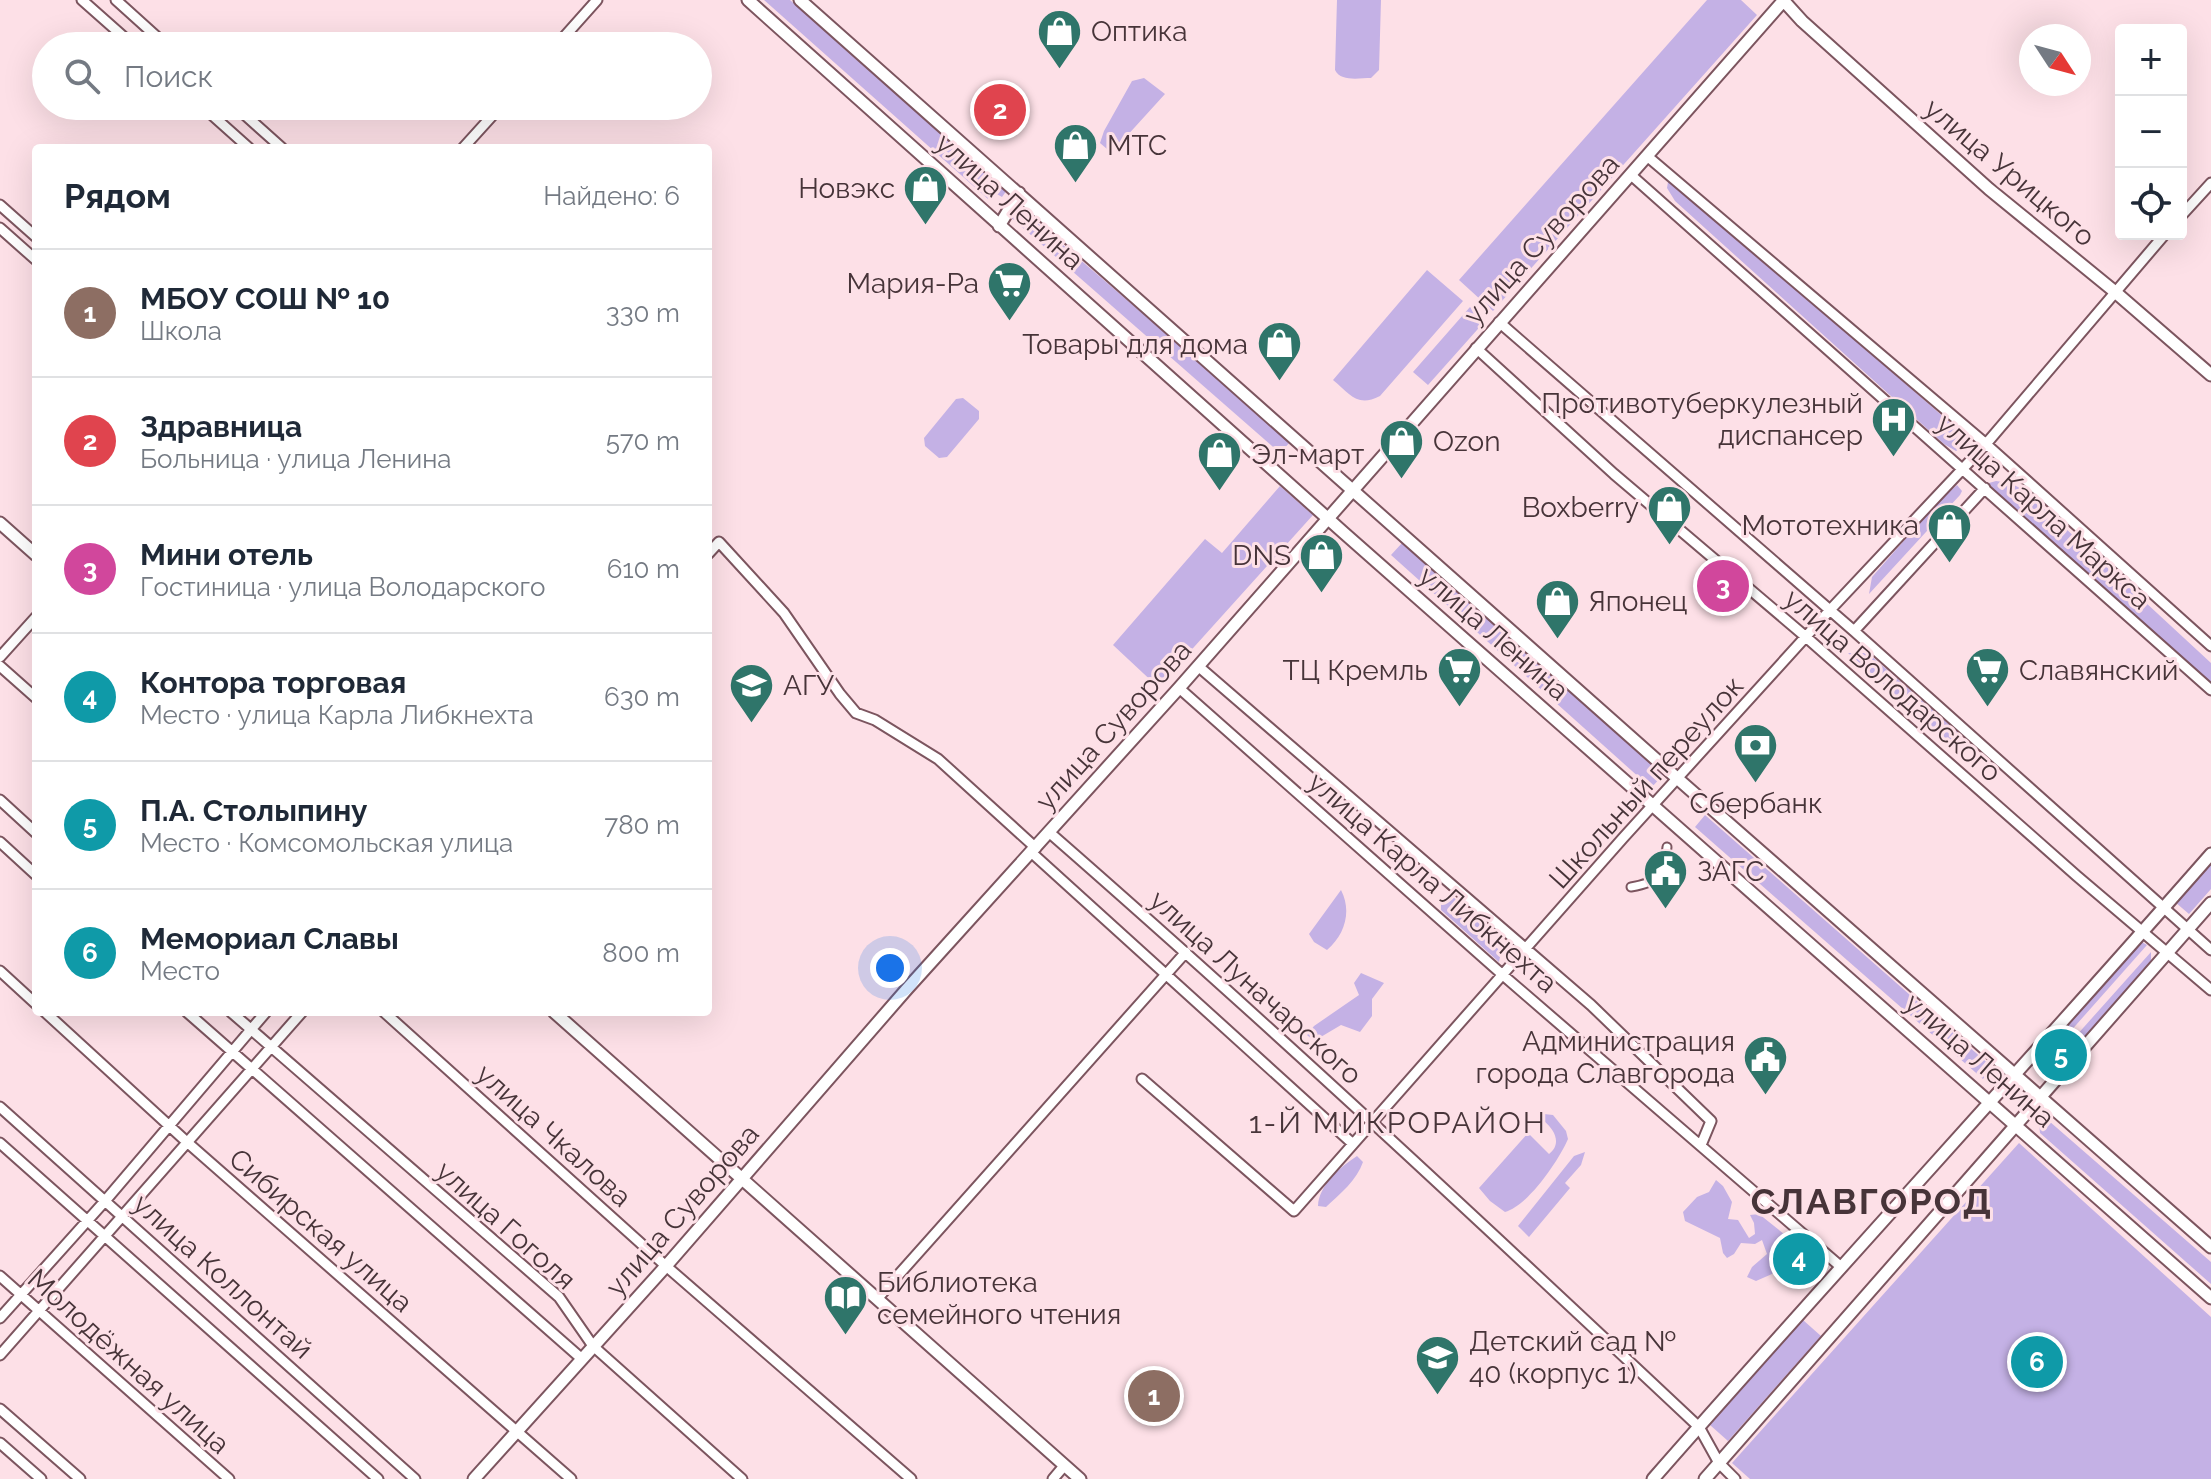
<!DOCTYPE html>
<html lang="ru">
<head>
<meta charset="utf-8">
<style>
  :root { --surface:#fff; --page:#f2f2f3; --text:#1f2937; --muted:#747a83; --line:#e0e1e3; --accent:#2f756a }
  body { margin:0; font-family:Raleway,sans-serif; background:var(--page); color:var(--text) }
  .controls { position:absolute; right:24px; top:24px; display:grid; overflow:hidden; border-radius:8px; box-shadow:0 8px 32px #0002 }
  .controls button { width:72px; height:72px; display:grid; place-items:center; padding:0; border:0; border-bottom:2px solid var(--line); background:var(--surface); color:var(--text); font:40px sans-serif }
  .compass { position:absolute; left:2019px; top:24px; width:72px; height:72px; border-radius:50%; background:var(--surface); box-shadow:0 8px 32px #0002; rotate:126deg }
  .you { position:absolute; left:890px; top:968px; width:28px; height:28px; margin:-20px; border:6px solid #fff; border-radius:50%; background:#1a73e8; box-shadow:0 0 0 12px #1a73e833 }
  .badge { display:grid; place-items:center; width:52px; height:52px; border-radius:50%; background:var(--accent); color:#fff; font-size:26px; font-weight:700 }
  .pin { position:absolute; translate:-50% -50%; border:4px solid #fff; box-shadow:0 2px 8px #0006 }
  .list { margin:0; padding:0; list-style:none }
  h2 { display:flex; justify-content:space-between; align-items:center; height:104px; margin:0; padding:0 32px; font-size:34px }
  h2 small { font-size:26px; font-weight:400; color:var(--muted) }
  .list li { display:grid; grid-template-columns:52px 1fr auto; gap:24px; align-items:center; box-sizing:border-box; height:128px; padding:0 32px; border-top:2px solid var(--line) }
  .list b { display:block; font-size:30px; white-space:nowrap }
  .list p { margin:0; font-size:26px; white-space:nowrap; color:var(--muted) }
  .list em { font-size:26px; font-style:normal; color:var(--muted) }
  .icon { flex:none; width:44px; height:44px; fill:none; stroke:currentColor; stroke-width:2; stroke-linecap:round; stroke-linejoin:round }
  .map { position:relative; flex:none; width:2211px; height:1479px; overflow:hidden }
  .search { position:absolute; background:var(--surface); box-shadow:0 8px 32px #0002; left:32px; top:32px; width:680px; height:88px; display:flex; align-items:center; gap:20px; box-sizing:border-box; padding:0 28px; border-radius:44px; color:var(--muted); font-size:30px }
  .panel { position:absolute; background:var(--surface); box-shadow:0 8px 32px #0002; left:32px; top:144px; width:680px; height:872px; border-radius:8px }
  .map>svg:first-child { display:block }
</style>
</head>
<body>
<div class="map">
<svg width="2211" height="1479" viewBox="0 0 2211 1479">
  <rect width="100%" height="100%" fill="#fde0e7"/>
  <path fill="#c4b1e5" d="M764 0H790L1007 190 1002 197 995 193 988 199Z
    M1337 0H1381L1379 70 1371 78C1359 78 1341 82 1335 70Z
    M1707 0H1741L1757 15 1493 311 1459 280Z
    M1144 78 1165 94 1115 149H1107L1100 143 1104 131 1132 81Z
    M1673 181 1962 433 1966 441 1963 447 1956 451 1944 444 1675 201 1667 188 1668 182Z
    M1027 214 1291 441 1280 453 1008 215Z
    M1427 270 1463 301 1380 396C1357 408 1350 394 1333 380Z
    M1470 307 1485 321 1428 385 1413 372Z
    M963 398 979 411V419L947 457 939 458 925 446 924 438 956 399Z
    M1996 481 2010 483 2024 490 2211 663V687L1994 491 1989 483Z
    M1957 485 1962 491 1960 495 1869 594 1872 577 1937 503Z
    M1280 486 1313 515 1158 687 1113 645 1205 539 1222 553Z
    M1402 543 1664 774 1651 788 1391 555Z
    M1848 653H1868L1961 735 1949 742Z
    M1705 815 1992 1067 1983 1079 1695 827Z
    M2211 861V889L2189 914 2175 902Z
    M1341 890C1352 911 1345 935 1327 950L1314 942 1309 934Z
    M1452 896 1484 925 1485 936 1501 952 1499 962 1441 910V901Z
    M2140 941 2147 945 2037 1069 2031 1064Z
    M2151 952V967L2047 1080 2042 1074Z
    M1361 973 1384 983 1372 999V1016L1360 1032 1341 1025 1314 1041 1307 1035 1314 1026 1359 995 1354 983Z
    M1544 1114 1553 1115 1566 1131 1568 1139C1559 1160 1528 1206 1505 1212L1490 1201 1479 1188 1528 1133 1549 1154C1562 1144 1555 1130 1544 1121Z
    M2049 1121 2211 1262V1284L2040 1133 2039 1123Z
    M2019 1143 2211 1317V1479H1750L1732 1463Z
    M1585 1152 1581 1165 1565 1183 1570 1188 1529 1237 1518 1226 1574 1156Z
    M1357 1156 1363 1162C1357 1180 1340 1194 1326 1207L1318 1206C1319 1185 1340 1167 1357 1156Z
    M1716 1180 1723 1186 1732 1202 1728 1219 1738 1220 1749 1238 1755 1234 1754 1223 1750 1215 1759 1214 1789 1238 1792 1249 1772 1274 1756 1281 1747 1277 1752 1267 1767 1254 1762 1240 1755 1244 1741 1243 1734 1254 1727 1258 1723 1253 1720 1238 1685 1221 1683 1212 1697 1197 1709 1192Z
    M1803 1320 1821 1336 1728 1441 1710 1425Z"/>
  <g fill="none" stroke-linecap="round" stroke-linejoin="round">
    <defs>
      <path id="pedestrian" d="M1631 887C1660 882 1664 875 1667 847"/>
      <path id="minor" d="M82 0 134 46
        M116 0 167 46
        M556 46 597 0
        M202 106 249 148
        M235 106 282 148
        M463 148 501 106
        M1647 156 1986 444 2211 646
        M1631 175 2211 690
        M0 205 36 237
        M2181 216 2211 183
        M0 228 36 260
        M1499 322 1854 631 2211 950
        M1476 348 1614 474 1806 637 2077 876 2211 990
        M708 554 719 542 784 613 840 694 856 713 875 720 938 759 1036 848
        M1854 631 1985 488
        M0 657 36 617
        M0 666 36 698
        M1198 666 1591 1005 1711 1121 1701 1145
        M1179 688 1504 976 1840 1266
        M0 800 36 833
        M1050 833C1271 1026 1485 1226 1699 1427L1719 1463 1735 1479
        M0 842 36 875
        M1032 853 1353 1144
        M0 971 36 1004
        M45 1012 188 1143 571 1479
        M187 1012 582 1359
        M231 1012 559 1297 593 1346 742 1479
        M384 1012 666 1266 911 1479
        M1142 1079 1294 1211 1623 838 1830 610 1986 444 2165 234
        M0 1107 415 1479
        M0 1143 378 1479
        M0 1276 229 1479
        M877 1299 1186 952
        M0 1318 105 1201 266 1012
        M0 1355 302 1012
        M0 1409 80 1479
        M0 1443 41 1479
        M1053 1479 1064 1466"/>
      <path id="tertiary" d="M748 0 1344 533 2211 1298
        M800 0 1678 779 2211 1247
        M1783 0 1802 21 1989 189 2114 291 2211 375
        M999 226 1019 193
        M0 523 36 555
        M554 1012 1080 1479
        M474 1479 666 1266 906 990 1179 688 1784 0
        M1653 1479C1837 1269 2027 1064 2211 854
        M1705 1479 2211 903"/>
    </defs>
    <use href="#pedestrian" stroke="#7c555f" stroke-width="11"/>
    <use href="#minor" stroke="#7c555f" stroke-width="13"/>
    <use href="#tertiary" stroke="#7c555f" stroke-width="15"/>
    <use href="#pedestrian" stroke="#fff" stroke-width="7"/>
    <use href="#minor" stroke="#fff" stroke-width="9"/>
    <use href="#tertiary" stroke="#fff" stroke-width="11"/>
  </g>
  <defs>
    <symbol id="shop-pin" viewBox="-11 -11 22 30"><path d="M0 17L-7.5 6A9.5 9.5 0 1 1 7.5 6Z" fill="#2f756a" stroke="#fde0e7"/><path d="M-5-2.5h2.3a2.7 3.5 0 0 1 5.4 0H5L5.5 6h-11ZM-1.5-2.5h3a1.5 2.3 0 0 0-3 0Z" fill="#fff"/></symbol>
    <symbol id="supermarket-pin" viewBox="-11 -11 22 30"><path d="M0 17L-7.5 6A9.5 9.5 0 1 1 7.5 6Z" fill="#2f756a" stroke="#fde0e7"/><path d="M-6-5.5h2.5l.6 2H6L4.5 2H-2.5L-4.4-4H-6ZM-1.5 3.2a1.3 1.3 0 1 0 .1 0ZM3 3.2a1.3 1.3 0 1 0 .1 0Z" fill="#fff"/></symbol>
    <symbol id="hospital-pin" viewBox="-11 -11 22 30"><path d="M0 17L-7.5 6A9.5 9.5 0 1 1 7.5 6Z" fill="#2f756a" stroke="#fde0e7"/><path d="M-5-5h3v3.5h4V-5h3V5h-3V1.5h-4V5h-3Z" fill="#fff"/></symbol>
    <symbol id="university-pin" viewBox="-11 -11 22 30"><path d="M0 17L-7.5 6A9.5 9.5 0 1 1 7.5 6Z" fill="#2f756a" stroke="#fde0e7"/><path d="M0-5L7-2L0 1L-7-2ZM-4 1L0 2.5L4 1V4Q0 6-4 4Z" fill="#fff"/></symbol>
    <symbol id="bank-pin" viewBox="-11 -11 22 30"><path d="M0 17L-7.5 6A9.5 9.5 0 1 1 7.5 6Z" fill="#2f756a" stroke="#fde0e7"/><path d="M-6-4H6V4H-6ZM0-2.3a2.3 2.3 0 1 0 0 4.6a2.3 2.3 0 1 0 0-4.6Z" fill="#fff"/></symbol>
    <symbol id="civic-pin" viewBox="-11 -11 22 30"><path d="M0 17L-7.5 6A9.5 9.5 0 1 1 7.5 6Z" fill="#2f756a" stroke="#fde0e7"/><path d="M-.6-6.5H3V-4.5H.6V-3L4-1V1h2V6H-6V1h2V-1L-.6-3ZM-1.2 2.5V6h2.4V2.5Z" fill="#fff"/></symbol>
    <symbol id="library-pin" viewBox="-11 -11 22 30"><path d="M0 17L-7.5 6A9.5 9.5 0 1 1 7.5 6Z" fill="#2f756a" stroke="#fde0e7"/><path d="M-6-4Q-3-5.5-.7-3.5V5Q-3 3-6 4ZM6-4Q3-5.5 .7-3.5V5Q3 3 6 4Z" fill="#fff"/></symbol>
    <symbol id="school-pin" viewBox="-11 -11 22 30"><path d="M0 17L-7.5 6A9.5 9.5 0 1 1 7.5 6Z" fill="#2f756a" stroke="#fde0e7"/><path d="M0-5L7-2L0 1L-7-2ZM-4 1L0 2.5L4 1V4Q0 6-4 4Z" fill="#fff"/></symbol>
  </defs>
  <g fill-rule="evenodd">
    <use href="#shop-pin" x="1034" y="6" width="51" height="69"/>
    <use href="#shop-pin" x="1050" y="120" width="51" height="69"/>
    <use href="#shop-pin" x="900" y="162" width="51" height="69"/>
    <use href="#supermarket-pin" x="984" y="258" width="51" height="69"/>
    <use href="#shop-pin" x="1254" y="318" width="51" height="69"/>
    <use href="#hospital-pin" x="1868" y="394" width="51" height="69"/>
    <use href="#shop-pin" x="1376" y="416" width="51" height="69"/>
    <use href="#shop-pin" x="1194" y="428" width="51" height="69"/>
    <use href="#shop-pin" x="1644" y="482" width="51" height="69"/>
    <use href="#shop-pin" x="1924" y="500" width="51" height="69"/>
    <use href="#shop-pin" x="1296" y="530" width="51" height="69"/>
    <use href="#shop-pin" x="1532" y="576" width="51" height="69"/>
    <use href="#supermarket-pin" x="1434" y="644" width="51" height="69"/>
    <use href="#supermarket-pin" x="1962" y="644" width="51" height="69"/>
    <use href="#university-pin" x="726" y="660" width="51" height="69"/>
    <use href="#bank-pin" x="1730" y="720" width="51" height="69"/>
    <use href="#civic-pin" x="1640" y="846" width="51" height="69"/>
    <use href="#civic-pin" x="1740" y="1032" width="51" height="69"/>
    <use href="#library-pin" x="820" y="1272" width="51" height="69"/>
    <use href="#school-pin" x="1412" y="1332" width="51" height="69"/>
  </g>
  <g text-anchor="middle" stroke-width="6" stroke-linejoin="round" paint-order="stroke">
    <g font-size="28" fill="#473439" stroke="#fde0e7" text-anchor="start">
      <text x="1091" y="41">Оптика</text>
      <text x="1107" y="155">МТС</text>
      <text x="895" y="198" text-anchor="end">Новэкс</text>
      <text x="979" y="293" text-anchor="end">Мария-Ра</text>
      <text x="1248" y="354" text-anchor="end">Товары для дома</text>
      <text x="1863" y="413" text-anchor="end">Противотуберкулезный<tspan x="1863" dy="32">диспансер</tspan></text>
      <text x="1433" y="451">Ozon</text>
      <text x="1251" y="464">Эл-март</text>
      <text x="1639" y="517" text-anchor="end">Boxberry</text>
      <text x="1919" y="535" text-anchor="end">Мототехника</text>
      <text x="1291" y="565" text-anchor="end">DNS</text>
      <text x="1588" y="611">Японец</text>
      <text x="1428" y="680" text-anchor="end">ТЦ Кремль</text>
      <text x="2019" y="680">Славянский</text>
      <text x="783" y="695">АГУ</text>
      <text x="1756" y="813" text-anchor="middle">Сбербанк</text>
      <text x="1697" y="881">ЗАГС</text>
      <text x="1735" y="1051" text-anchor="end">Администрация<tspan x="1735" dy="32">города Славгорода</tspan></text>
      <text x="877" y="1292">Библиотека<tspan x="877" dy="32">семейного чтения</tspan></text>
      <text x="1469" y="1351">Детский сад №<tspan x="1469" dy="32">40 (корпус 1)</tspan></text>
    </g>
    <g font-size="28" fill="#473439" stroke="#fde0e7">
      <text transform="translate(2010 172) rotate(40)" y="10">улица Урицкого</text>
      <text transform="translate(1010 201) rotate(42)" y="10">улица Ленина</text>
      <text transform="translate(1541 239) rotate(-48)" y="10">улица Суворова</text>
      <text transform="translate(2044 511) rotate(42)" y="10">улица Карла Маркса</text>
      <text transform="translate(1494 633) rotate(41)" y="10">улица Ленина</text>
      <text transform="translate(1893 685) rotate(41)" y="10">улица Володарского</text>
      <text transform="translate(1113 725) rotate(-48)" y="10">улица Суворова</text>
      <text transform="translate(1646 782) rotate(-48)" y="10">Школьный переулок</text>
      <text transform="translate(1433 882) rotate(41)" y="10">улица Карла Либкнехта</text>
      <text transform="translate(1256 987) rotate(42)" y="10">улица Луначарского</text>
      <text transform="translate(1980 1060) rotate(41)" y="10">улица Ленина</text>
      <text transform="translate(554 1135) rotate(42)" y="10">улица Чкалова</text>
      <text transform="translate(682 1210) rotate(-49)" y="10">улица Суворова</text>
      <text transform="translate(506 1225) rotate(42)" y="10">улица Гоголя</text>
      <text transform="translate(321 1230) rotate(41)" y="10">Сибирская улица</text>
      <text transform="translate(223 1276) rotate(42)" y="10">улица Коллонтай</text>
      <text transform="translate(129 1361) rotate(42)" y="10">Молодёжная улица</text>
    </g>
    <g font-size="30" letter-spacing="2" fill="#473439" stroke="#fde0e7">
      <text x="1398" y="1133">1-Й МИКРОРАЙОН</text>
    </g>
    <g font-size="36" font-weight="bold" letter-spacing="2" fill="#473439" stroke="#fde0e7">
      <text x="1872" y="1214">СЛАВГОРОД</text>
    </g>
  </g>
</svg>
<div class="controls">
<button>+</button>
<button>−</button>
<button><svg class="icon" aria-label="locate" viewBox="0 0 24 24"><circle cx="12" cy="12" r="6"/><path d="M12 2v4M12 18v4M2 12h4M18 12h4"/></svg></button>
</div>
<svg class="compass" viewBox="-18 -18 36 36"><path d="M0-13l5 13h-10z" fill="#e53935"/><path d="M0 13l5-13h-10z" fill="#747a83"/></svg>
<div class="you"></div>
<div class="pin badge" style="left:1154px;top:1396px;background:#8d6e63">1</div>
<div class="pin badge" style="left:1000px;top:110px;background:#e0444e">2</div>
<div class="pin badge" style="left:1723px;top:586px;background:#d1479c">3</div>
<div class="pin badge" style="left:1799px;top:1259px;background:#0f9aa8">4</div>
<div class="pin badge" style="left:2061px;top:1055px;background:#0f9aa8">5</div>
<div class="pin badge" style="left:2037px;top:1362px;background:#0f9aa8">6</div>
<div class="search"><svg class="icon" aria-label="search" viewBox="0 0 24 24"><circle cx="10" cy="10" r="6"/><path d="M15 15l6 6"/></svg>Поиск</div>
<section class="panel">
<h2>Рядом<small>Найдено: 6</small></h2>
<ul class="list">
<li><span class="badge" style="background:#8d6e63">1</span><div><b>МБОУ СОШ № 10</b><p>Школа</p></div><em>330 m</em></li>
<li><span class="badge" style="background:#e0444e">2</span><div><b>Здравница</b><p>Больница · улица Ленина</p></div><em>570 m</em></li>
<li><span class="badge" style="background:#d1479c">3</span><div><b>Мини отель</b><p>Гостиница · улица Володарского</p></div><em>610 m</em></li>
<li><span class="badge" style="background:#0f9aa8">4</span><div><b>Контора торговая</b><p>Место · улица Карла Либкнехта</p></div><em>630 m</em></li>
<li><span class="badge" style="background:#0f9aa8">5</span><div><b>П.А. Столыпину</b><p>Место · Комсомольская улица</p></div><em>780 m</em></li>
<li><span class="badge" style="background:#0f9aa8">6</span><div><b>Мемориал Славы</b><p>Место</p></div><em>800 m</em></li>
</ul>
</section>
</div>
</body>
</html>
